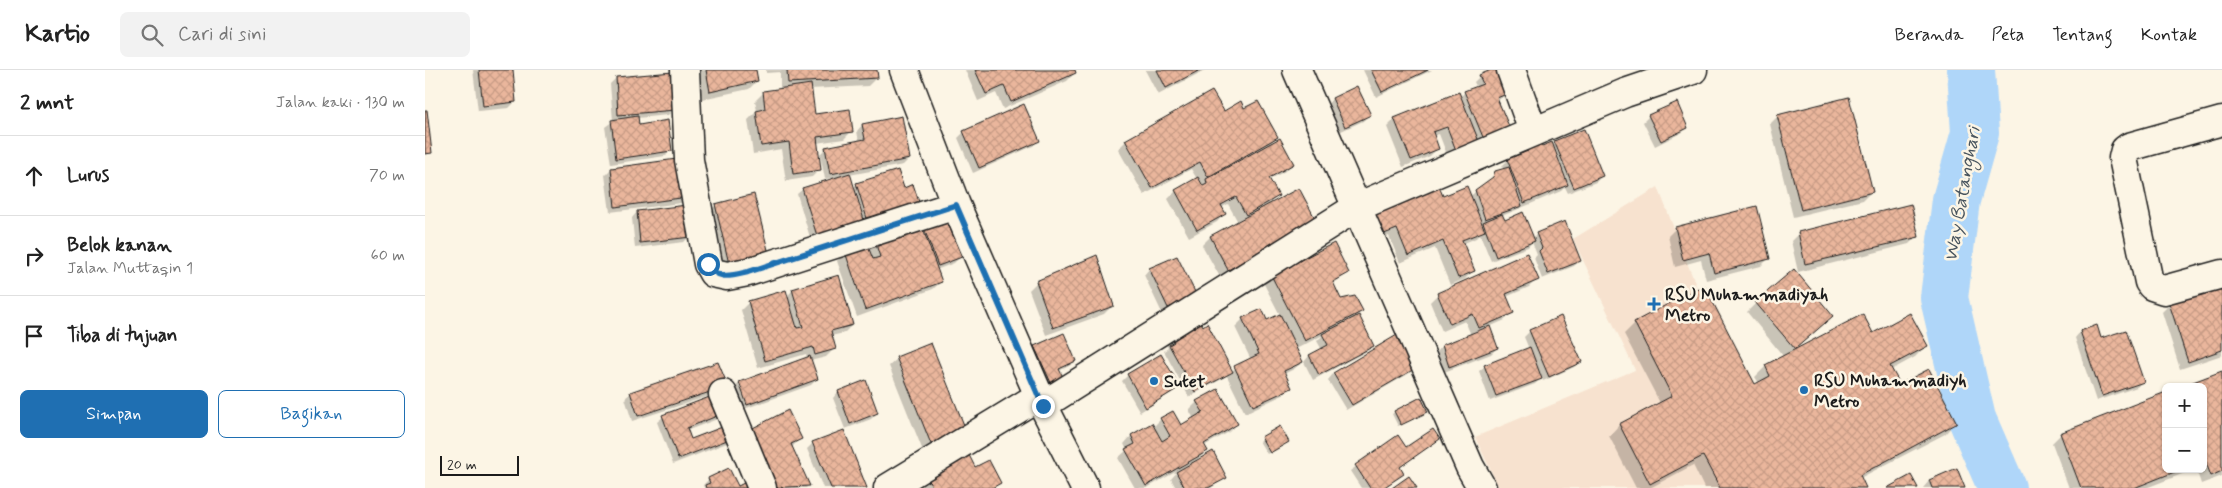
<!DOCTYPE html>
<html lang="id">
<head>
<meta charset="utf-8">
<style>
  :root { --surface:#fff; --page:#f2f2f2; --text:#222; --muted:#767676; --line:#e0e0e0; --accent:#1f6fb2 }
  body { margin:0; font-family:Mynerve,sans-serif; background:var(--page); color:var(--text) }
  .controls { position:absolute; right:15px; bottom:15px; display:grid; overflow:hidden; border-radius:8px; box-shadow:0 1px 4px #0004 }
  .controls button { width:45px; height:45px; display:grid; place-items:center; padding:0; border:0; border-bottom:1px solid var(--line); background:var(--surface); color:var(--text); font:25px sans-serif }
  .scale { position:absolute; left:15px; bottom:12px; width:79px; box-sizing:border-box; padding-left:5px; border:2px solid #1c1c1c; border-top:0; font-size:14px; line-height:18px; white-space:nowrap; color:#1c1c1c; -webkit-text-stroke:4px #fcf5e5; paint-order:stroke }
  .stop { position:absolute; width:15px; height:15px; margin:-11px; border:4px solid #1f6fb2; border-radius:50%; background:#fff }
  .stop.end { background:#1f6fb2; border-color:#fff; box-shadow:0 1px 5px #0008 }
  .list { margin:0; padding:0; list-style:none }
  h2 { display:flex; justify-content:space-between; align-items:center; height:65px; margin:0; padding:0 20px; font-size:21px }
  h2 small { font-size:16px; font-weight:400; color:var(--muted) }
  .list li { display:grid; grid-template-columns:32px 1fr auto; gap:15px; align-items:center; box-sizing:border-box; height:80px; padding:0 20px; border-top:1px solid var(--line) }
  .list b { display:block; font-size:19px; white-space:nowrap }
  .list p { margin:0; font-size:16px; white-space:nowrap; color:var(--muted) }
  .list em { font-size:16px; font-style:normal; color:var(--muted) }
  .actions { display:flex; gap:10px; padding:15px 20px }
  .actions a { flex:1; padding:11px 0; border:1px solid var(--accent); border-radius:8px; text-align:center; font-size:18px; color:var(--accent) }
  .actions .main { background:var(--accent); color:#fff }
  .icon { flex:none; width:28px; height:28px; fill:none; stroke:currentColor; stroke-width:2; stroke-linecap:round; stroke-linejoin:round }
  .map { position:relative; flex:none; width:1797px; height:418px; overflow:hidden }
  header { display:flex; align-items:center; gap:30px; box-sizing:border-box; height:70px; padding:0 25px; background:var(--surface); border-bottom:1px solid var(--line) }
  header strong { font-size:24px }
  nav { display:flex; gap:28px; margin-inline-start:auto; font-size:18px }
  .search { width:350px; height:45px; background:var(--page); display:flex; align-items:center; gap:12px; box-sizing:border-box; padding:0 18px; border-radius:8px; color:var(--muted); font-size:19px }
  main { display:flex }
  aside { flex:1; background:var(--surface) }
  .map>svg:first-child { display:block }
</style>
</head>
<body>
<header>
<strong>Kartio</strong>
<div class="search"><svg class="icon" aria-label="search" viewBox="0 0 24 24"><circle cx="10" cy="10" r="6"/><path d="M15 15l6 6"/></svg>Cari di sini</div>
<nav><a>Beranda</a><a>Peta</a><a>Tentang</a><a>Kontak</a></nav>
</header>
<main>
<aside>
<h2>2 mnt<small>Jalan kaki · 130 m</small></h2>
<ul class="list">
<li><svg class="icon" aria-label="ahead" viewBox="0 0 24 24"><path d="M12 20V5M6 11l6-6 6 6"/></svg><div><b>Lurus</b></div><em>70 m</em></li>
<li><svg class="icon" aria-label="right" viewBox="0 0 24 24"><path d="M7 20v-9h11M14 6l5 5-5 5"/></svg><div><b>Belok kanan</b><p>Jalan Muttaqin 1</p></div><em>60 m</em></li>
<li><svg class="icon" aria-label="arrive" viewBox="0 0 24 24"><path d="M6 21V4h12l-3 4 3 4H6"/></svg><div><b>Tiba di tujuan</b></div></li>
</ul>
<div class="actions"><a class="main">Simpan</a><a>Bagikan</a></div>
</aside>
<div class="map">
<svg width="1797" height="418" viewBox="0 0 1797 418">
  <defs>
    <pattern id="building-cross-hatch" width="8" height="8" patternUnits="userSpaceOnUse" patternTransform="scale(1.25)"><rect width="8" height="8" fill="#eab69c"/><path d="M0 0l8 8M0 8l8-8" fill="none" stroke="#c89c86"/></pattern>
  </defs>
  <rect width="100%" height="100%" fill="#fcf5e5"/>
  <filter id="ink" filterUnits="userSpaceOnUse"><feTurbulence type="fractalNoise" baseFrequency=".02" numOctaves="2"/><feDisplacementMap in="SourceGraphic" scale="10" xChannelSelector="R" yChannelSelector="G"/><feConvolveMatrix kernelMatrix="1 2 1 2 8 2 1 2 1" color-interpolation-filters="sRGB"/></filter>
  <g filter="url(#ink)">
    <path fill="#f7e2cf" d="M1233 117 1349 418H1074L1050 367 1210 300 1148 169Z"/>
    <path fill="#0003" d="M48 0H86L90 32 84 38 53 41Z
      M271 0H329L332 11 324 19 277 29Z
      M341 0H451V8L443 16 385 19 389 46 427 61 419 69 391 73 395 99 387 107 361 111 356 79 328 84 323 50 332 41 330 31 338 23 355 20V2L341 3Z
      M540 0H649L650 3 642 11 578 39 571 23 553 31Z
      M720 0H780L733 25Z
      M938 0H1007L951 27Z
      M1069 0 1085 22 1072 31 1084 60 1026 95 1014 64 1008 66 1013 78 1005 86 978 97 962 57 970 49 1035 27 1040 22 1052 18 1049 12 1055 6Z
      M191 8 249 39 243 45 212 48 213 56 245 81 240 86 186 94 180 57 188 51 185 14Z
      M932 18 944 45 938 51 914 62 902 35 907 29Z
      M819 40 852 67 844 74 868 93 860 101 844 110 852 126 843 135 883 159 795 207 777 175 785 167 813 152 803 134 796 138 799 144 792 152 764 167 743 129 751 121 772 109 766 99 719 125 693 79 701 71 798 42Z
      M1224 46 1262 58 1256 63 1230 76 1218 52Z
      M1353 46 1446 122 1438 130 1368 147 1345 54Z
      M437 55 484 89 478 95 424 105 428 118 432 114 472 102 441 159 387 174 372 124 378 119 406 110 405 108 400 109 395 84 401 78 434 72 432 61Z
      M539 62 613 70 608 76 548 103 533 68Z
      M1130 72 1177 106 1171 112 1143 123 1140 117 1136 121 1077 146 1079 151 1107 169 1112 164 1154 191 1149 196 1117 209 1109 188 1112 185 1107 172 1103 177 1066 191 1055 164 1051 168 1037 174 1048 201 1040 209 1025 215 1010 178 975 193 964 166 946 173 937 149 1017 128 1045 126 1064 112 1071 103 1079 100 1077 96 1083 90 1096 85V82L1101 77 1116 78 1127 75Z
      M186 99 262 127 256 133 185 142 180 105Z
      M291 135 342 184 299 199 285 141Z
      M212 142 264 167 259 172 210 178 207 148Z
      M493 150 535 187 529 193 511 200 516 212 508 219 432 247 412 191 420 183Z
      M1251 158 1344 188 1336 196 1281 210 1276 190 1250 197 1243 166Z
      M1374 163 1492 166 1484 174 1373 202 1366 171Z
      M751 188 764 232 737 243 719 205 724 199Z
      M922 203 908 214 916 230 937 241 932 245 948 275 942 281 888 310 879 292 884 286 897 280 892 271 898 265 871 279 877 292 869 299 859 304 865 317 858 325 820 343 802 306 764 327 739 281 743 278 739 270 745 264 806 301 826 290 810 257 818 249 842 252 855 245 839 214 847 206Z
      M1112 209 1104 217 1081 227 1087 242 1080 250 1064 257 1072 278 1066 284 1019 302 1012 282 1017 276 1046 265 1040 251 1017 261 1005 232 1013 224Z
      M612 212 687 236 679 244 621 265 604 220Z
      M368 220 427 255 419 263 406 266 409 279 401 287 385 291 392 309 386 315 316 340 309 319 314 313 382 288 381 284 333 298 316 240 324 232 362 226Z
      M1797 222V285L1755 299 1737 242 1745 234Z
      M1331 233 1407 246 1366 282 1448 264 1501 276 1490 287 1466 300 1474 316 1530 353 1520 364 1435 408 1439 418H1279L1268 395 1225 418H1211L1184 366 1194 355 1235 333 1199 264 1210 253 1330 316 1334 313 1330 307 1341 296 1359 287 1322 242Z
      M1105 261 1155 291 1149 297 1118 311 1117 307 1110 314 1065 331 1054 301 1060 296 1104 279 1099 267Z
      M1655 262 1675 270 1718 311 1712 317 1671 331 1650 268Z
      M971 267 989 298 983 304 921 340 903 310 908 304Z
      M505 275 532 367 498 381 464 296 472 289Z
      M610 277 650 291 644 296 634 301 622 322 605 283Z
      M736 286 754 317 748 322 715 342 697 311 703 305Z
      M1797 302V406L1776 414 1771 399H1778V317Z
      M441 312 452 343 446 349 420 359 408 328 413 322Z
      M296 322 207 351 200 328 206 323Z
      M294 325 295 348 261 361 265 371 308 367 302 373 248 394 232 352 238 347Z
      M772 332 812 354 804 362 779 376 781 381 770 392 800 407 786 418H751L746 409 754 400 722 418H710L693 388 702 380 699 374 706 366 727 354 728 357 736 349 756 357 769 349 764 340Z
      M970 342 999 344 973 356 967 344Z
      M1636 364 1741 399H1770L1721 418H1644L1627 373Z
      M972 367 981 379 1013 369 974 398 977 404 959 418H936L925 401Z
      M837 368 859 374 842 384 834 371Z
      M375 369 366 378 383 416 381 418H331L311 371Z
      M388 373 441 418H398L382 379Z
      M550 399 574 413 569 418H496L494 414 502 406Z
      M284 409 313 418H320H279L278 415Z
      M1504 411 1539 418H1498Z"/>
    <g fill="none" stroke-linecap="round" stroke-linejoin="round">
      <path stroke="#afd6f9" stroke-width="48" d="M1546 0 1550 63 1531 130 1519 228 1547 349 1577 418"/>
    </g>
    <path fill="url(#building-cross-hatch)" stroke="#1c1c1c" d="M54 0H88L91 32 58 36Z
      M281 0H331L333 11 285 22Z
      M362 0H452L453 8 363 13Z
      M550 0H650L651 3 586 32 579 16 561 24Z
      M732 0H775L741 18Z
      M946 0H1003L957 22Z
      M1066 0H1077L1086 22 1072 28 1086 61 1060 72 1039 21 1058 14 1054 5Z
      M248 2 250 40 193 45 191 7Z
      M386 14 390 44 425 39 428 62 392 67 396 100 368 104 364 72 336 76 331 41 340 39 338 21Z
      M932 16 946 45 920 57 907 28Z
      M787 21 799 41 816 31 819 38 833 31 853 67 783 107 775 92 727 118 700 70Z
      M1034 22 1057 79 1034 88 1022 57 1008 62 1014 79 986 90 969 48Z
      M1424 27 1448 122 1376 140 1352 45Z
      M1252 32 1263 58 1236 71 1223 45Z
      M599 34 615 71 554 98 538 61Z
      M0 40H2L7 83 0 84Z
      M213 46 214 55 243 50 247 81 191 89 186 50Z
      M477 46 485 89 405 104 400 77 440 69 437 54Z
      M1159 59 1178 106 1149 118 1129 71Z
      M855 68 869 94 844 108 854 126 821 145 811 127 796 135 801 144 772 160 750 120 773 107 778 116 782 114 781 109Z
      M1114 70 1117 76 1127 72 1143 115 1099 133 1082 89 1103 81 1101 76Z
      M259 88 263 127 190 137 186 98Z
      M1084 97 1097 136 1060 149 1050 120 1068 107 1070 101Z
      M473 100 479 118 488 114 496 138 444 155 431 113Z
      M425 103 442 160 393 169 377 118Z
      M1012 112 1018 126 1042 116 1060 161 1037 170 1050 201 1033 208 1018 171 983 186 972 159 954 166 944 140Z
      M874 118 892 152 803 200 785 166Z
      M329 124 344 184 304 194 290 134Z
      M1486 134 1494 167 1380 194 1373 162Z
      M262 135 266 167 215 173 212 141Z
      M1332 136 1345 189 1289 203 1284 183 1258 190 1250 157Z
      M1098 142 1110 171 1071 187 1058 152 1077 144 1080 150Z
      M520 144 537 187 513 196 497 153Z
      M494 148 517 212 440 240 420 182 442 174 448 189 455 187 448 165Z
      M1140 151 1156 191 1123 204 1114 181 1117 178 1111 163Z
      M909 173 924 203 908 212 916 229 930 226 938 241 880 271 846 205Z
      M1102 183 1114 210 1081 224 1089 243 1054 258 1048 244 1025 254 1012 223Z
      M672 185 689 236 628 258 611 211Z
      M752 186 772 226 743 238 724 198Z
      M1369 199 1408 246 1370 279 1330 232Z
      M414 205 428 255 406 261 411 279 390 285 388 277 340 291 323 231 361 220 372 258 378 257 367 219Z
      M1279 215 1330 314 1345 306 1340 295 1438 244 1448 263 1485 243 1503 276 1465 296 1475 314 1504 299 1532 353 1435 405 1441 418H1295L1278 386 1225 414 1194 354 1247 326 1209 252Z
      M1795 216 1797 223V280L1763 292 1744 233Z
      M837 239 842 250 855 244 878 292 859 301 867 318 828 336 809 296 834 284 817 248Z
      M934 245 949 276 894 305 884 285 903 275 897 264Z
      M1136 246 1157 292 1124 307 1104 260Z
      M773 247 778 256 782 253 808 302 770 322 744 275 749 272 744 263Z
      M1672 255 1676 268 1701 260 1719 312 1677 326 1655 261Z
      M1065 256 1073 278 1024 297 1017 275Z
      M639 263 651 291 634 299 640 311 628 317 609 276Z
      M972 265 991 298 927 335 908 303Z
      M506 273 541 360 506 374 471 287Z
      M1105 277 1117 309 1071 326 1059 295Z
      M736 284 755 317 721 338 702 304Z
      M385 286 393 309 322 335 314 312Z
      M293 292 303 316 213 346 205 322Z
      M1797 301V401L1786 406 1780 390 1778 391V317H1755Z
      M441 310 453 343 425 354 413 321Z
      M793 319 813 354 779 374 783 381 721 416 700 379 710 374 706 365 727 353 737 371 745 366 735 348 748 341 756 355 778 342 771 331Z
      M1741 322V399H1757L1709 418H1656L1635 363Z
      M295 323 302 342 262 358 266 369 305 354 310 367 253 389 237 345Z
      M996 327 1003 342 976 355 969 341Z
      M363 340 377 369 366 374 385 416 342 418 318 363Z
      M855 356 864 372 845 383 836 367Z
      M1008 359 1015 369 975 397 979 404 958 418H945L930 395 973 365 981 377Z
      M419 360 442 418H406L387 372Z
      M788 381 802 408 783 418H760L751 402Z
      M543 383 550 397 564 390 576 413 567 418H508L501 405Z
      M304 398 313 416 319 413 322 418H281L280 415 285 413 283 408Z
      M1532 398 1540 418H1507L1504 410Z
      M1486 405 1493 418H1462Z
      M984 406 992 418H967Z"/>
    <g fill="none" stroke-linecap="round" stroke-linejoin="round">
      <defs>
        <path id="minor" d="M260 0 264 90 283 194 288 203 302 206 323 202 531 135
          M479 0 531 135 618 335 660 418
          M872 0 1045 397 1057 418
          M1086 0 1108 61
          M1797 51 1704 77 1700 80 1698 88 1724 212 1727 216 1739 220 1797 204
          M298 324 337 418
          M618 335 932 137 1200 23 1268 0
          M463 418 614 326"/>
      </defs>
      <use href="#minor" stroke="#1c1c1c" stroke-width="31"/>
      <use href="#minor" stroke="#fcf5e5" stroke-width="28"/>
    </g>
  </g>
  <g fill="none" stroke-linecap="round" stroke-linejoin="round" filter="url(#ink)">
    <path stroke="#1f6fb2" stroke-width="6" d="M283 194C293 211 306 206 323 202L531 135 618 336"/>
  </g>
  <g fill="#1f6fb2" stroke="#fcf5e5" stroke-width="2">
    <path d="M1226.5 226.5h5v5h5v5h-5v5h-5v-5h-5v-5h5z"/>
    <circle cx="729" cy="311" r="5"/>
    <circle cx="1379" cy="320" r="5"/>
  </g>
  <g text-anchor="middle" stroke-width="5" stroke-linejoin="round" paint-order="stroke">
    <g font-size="18" font-weight="bold" fill="#1c1c1c" stroke="#fcf5e5" text-anchor="start">
      <text x="1240" y="230">RSU Muhammadiyah<tspan x="1240" dy="21">Metro</tspan></text>
      <text x="1389" y="316">RSU Muhammadiyh<tspan x="1389" dy="21">Metro</tspan></text>
      <text x="739" y="317">Sutet</text>
    </g>
    <g font-size="19" font-style="italic" fill="#48545e" stroke="#fcf5e5">
      <text transform="translate(1536 124) rotate(-80)" y="7">Way Batanghari</text>
    </g>
  </g>
</svg>
<div class="controls">
<button>+</button>
<button>−</button>
</div>
<div class="scale">20 m</div>
<div class="stop" style="left:283px;top:194px"></div>
<div class="stop end" style="left:618px;top:336px"></div>
</div>
</main>
</body>
</html>
